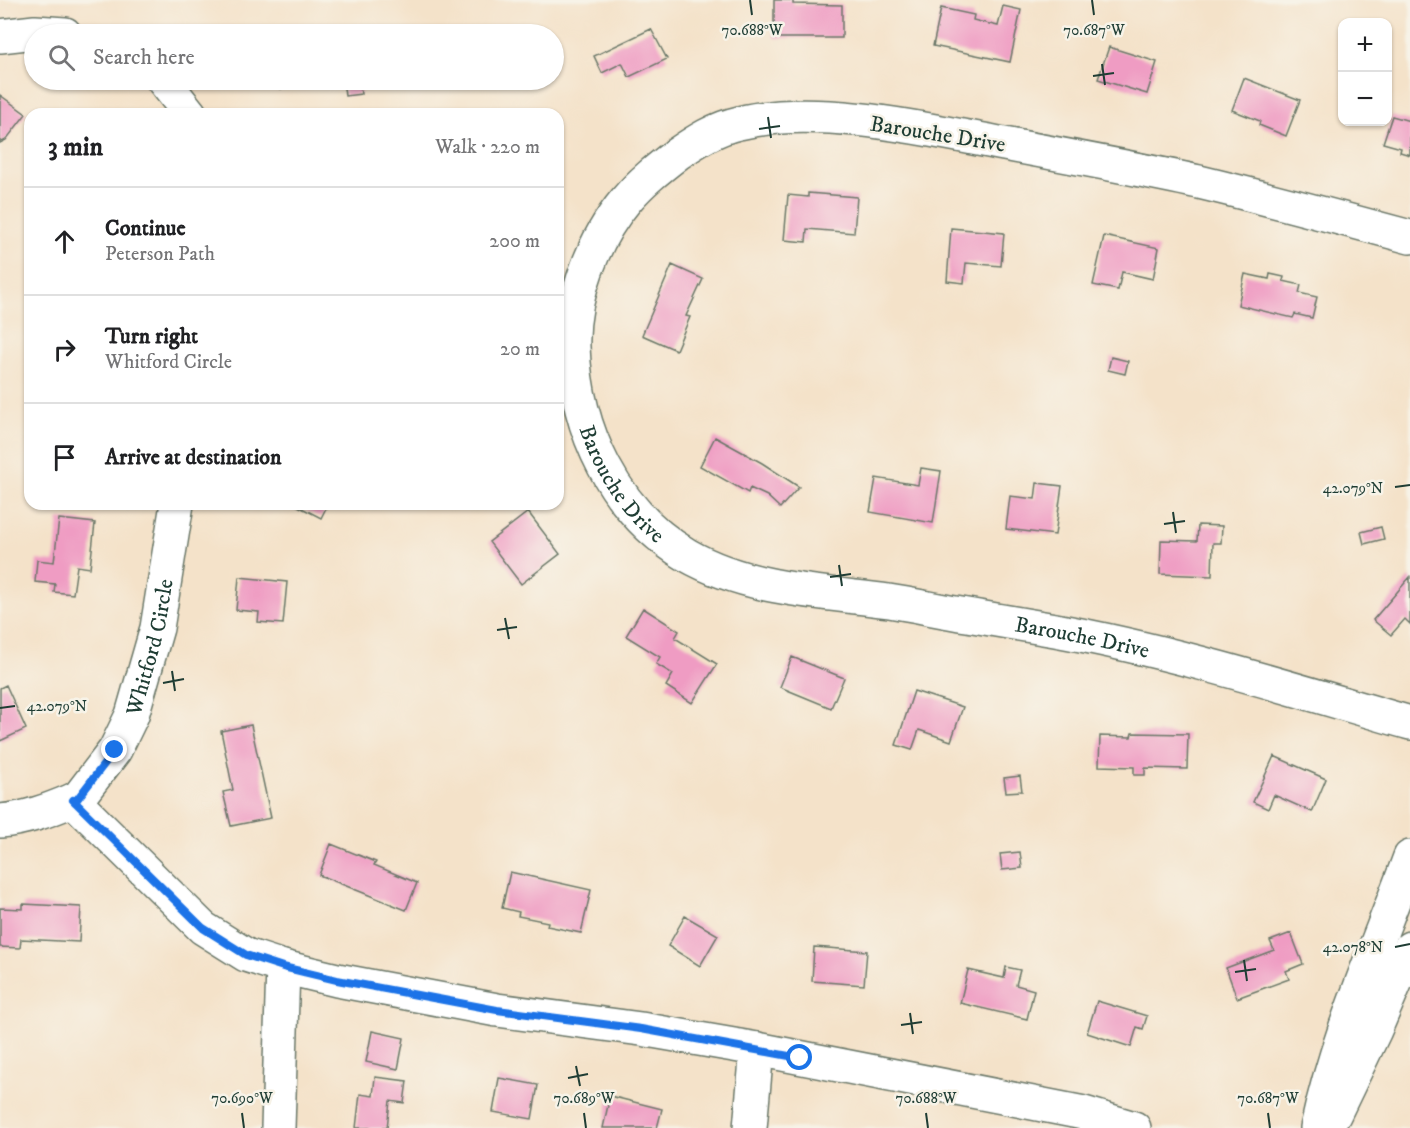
<!DOCTYPE html>
<html lang="en">
<head>
<meta charset="utf-8">
<style>
  :root { --surface:#fff; --page:#f2f2f2; --text:#202124; --muted:#757577; --line:#e0e0e0 }
  body { margin:0; font-family:"IM FELL DW Pica",serif; background:var(--page); color:var(--text) }
  .controls { position:absolute; right:18px; top:18px; display:grid; overflow:hidden; border-radius:12px; box-shadow:0 2px 4px #0004 }
  .controls button { width:54px; height:54px; display:grid; place-items:center; padding:0; border:0; border-bottom:2px solid var(--line); background:var(--surface); color:var(--text); font:30px sans-serif }
  .stop { position:absolute; width:18px; height:18px; margin:-14px; border:4px solid #1a73e8; border-radius:50%; background:#fff }
  .stop.end { background:#1a73e8; border-color:#fff; box-shadow:0 2px 6px #0008 }
  .list { margin:0; padding:0; list-style:none }
  h2 { display:flex; justify-content:space-between; align-items:center; height:78px; margin:0; padding:0 24px; font-size:26px }
  h2 small { font-size:20px; font-weight:400; color:var(--muted) }
  .list li { display:grid; grid-template-columns:39px 1fr auto; gap:18px; align-items:center; box-sizing:border-box; height:108px; padding:0 24px; border-top:2px solid var(--line) }
  .list b { display:block; font-size:22px; white-space:nowrap }
  .list p { margin:0; font-size:20px; white-space:nowrap; color:var(--muted) }
  .list em { font-size:20px; font-style:normal; color:var(--muted) }
  .icon { flex:none; width:33px; height:33px; fill:none; stroke:currentColor; stroke-width:2; stroke-linecap:round; stroke-linejoin:round }
  .map { position:relative; flex:none; width:1410px; height:1128px; overflow:hidden }
  .search { position:absolute; background:var(--surface); box-shadow:0 2px 4px #0004; left:24px; top:24px; width:540px; height:66px; display:flex; align-items:center; gap:15px; box-sizing:border-box; padding:0 21px; border-radius:33px; color:var(--muted); font-size:22px }
  .panel { position:absolute; background:var(--surface); box-shadow:0 2px 4px #0004; left:24px; top:108px; width:540px; height:402px; border-radius:18px }
  .map>svg:first-child { display:block }
</style>
</head>
<body>
<div class="map">
<svg width="1410" height="1128" viewBox="0 0 1410 1128">
  <rect width="100%" height="100%" fill="#f7f3e8"/>
  <filter id="ink" filterUnits="userSpaceOnUse"><feTurbulence type="fractalNoise" baseFrequency=".0167" numOctaves="2"/><feDisplacementMap in="SourceGraphic" scale="12" xChannelSelector="R" yChannelSelector="G"/><feConvolveMatrix kernelMatrix="1 2 1 2 8 2 1 2 1" color-interpolation-filters="sRGB"/></filter>
  <filter id="wash" filterUnits="userSpaceOnUse"><feTurbulence type="fractalNoise" baseFrequency=".008" numOctaves="4" result="noise"/><feDisplacementMap in="SourceGraphic" scale="24" xChannelSelector="R" yChannelSelector="G"/><feGaussianBlur stdDeviation="1.35" result="paint"/><feColorMatrix in="noise" values="0 0 0 0 0 0 0 0 0 0 0 0 0 0 0 0 0 1.4 0 .05"/><feComposite in="paint" operator="in"/></filter>
  <g filter="url(#wash)">
    <rect width="100%" height="100%" fill="#f4e2c9"/>
    <g id="blocks">
      <path fill="#ef9cc3" d="M774 0H793V4L842 5V38H774Z
        M1003 6 1021 10 1010 62 933 46 941 8 974 15 973 20 998 26Z
        M651 29 667 59 629 77 622 63 602 73 594 56Z
        M1109 47 1157 62 1147 94 1098 79Z
        M1244 78 1300 100 1286 136 1259 125 1260 121 1232 110Z
        M274 80H294L281 89Z
        M343 80H359L361 94 345 96Z
        M0 95 26 114 6 140 0 143Z
        M1392 116 1410 121V155L1400 152 1401 148 1383 143Z
        M808 193 857 197 854 233 807 229 806 242 784 240 788 195 808 197Z
        M951 228 1004 233 1001 266 966 263 964 283 947 281Z
        M1104 236 1159 248 1153 279 1122 272 1118 290 1093 285Z
        M672 265 703 279 686 316 690 317 676 350 642 335Z
        M1245 274 1269 279 1270 274 1284 277 1283 281 1301 285 1299 293 1317 297 1312 318 1295 314 1293 318 1238 305Z
        M1111 357 1128 361 1125 374 1108 370Z
        M715 437 762 463 799 487 780 508 767 496 750 488 748 493 700 466Z
        M921 468 941 471 933 523 870 512 876 478 918 485Z
        M1037 483 1062 486 1055 535 1006 529 1010 496 1035 499Z
        M294 504H328L321 518Z
        M528 512 560 554 521 584 489 542Z
        M59 519 95 523 90 568 77 566 73 594 54 592 55 584 35 582 37 560 54 562Z
        M1198 525 1222 526 1221 543H1213L1212 576 1160 574 1161 540 1197 541Z
        M1381 527 1384 539 1364 544 1361 532Z
        M239 577 287 582 283 624 258 622 259 612 236 610Z
        M1410 577V624L1405 619 1391 635 1373 620Z
        M643 608 679 631 675 638 717 664 692 703 666 686 673 674 656 664 660 657 626 636Z
        M792 657 844 678 831 708 780 687Z
        M6 685 26 729 0 741V688Z
        M914 691 963 707 951 741 919 730 912 750 896 745Z
        M251 725 271 818 231 826 223 792 233 790 221 731Z
        M1132 733 1188 734 1187 769 1145 768V775H1134V767L1099 766 1100 736 1131 737Z
        M1274 756 1326 779 1312 812 1274 795 1268 809 1253 802Z
        M1020 776 1022 791 1006 792 1004 778Z
        M331 844 376 862 374 865 417 883 406 910 319 875Z
        M1020 852 1022 868 1002 870 1000 854Z
        M510 872 591 890 581 933 547 926 548 922 518 916 519 912 502 908Z
        M23 904 81 907 79 942 21 939 20 948 0 947V908L23 909Z
        M685 916 718 935 700 966 668 946Z
        M1291 933 1303 964 1286 971 1289 979 1237 998 1226 968 1274 950 1270 941Z
        M814 947 867 951 864 985 812 981Z
        M1006 967 1020 970 1016 985 1034 990 1027 1019 960 1003 968 970 1004 978Z
        M1097 1001 1147 1016 1143 1029 1137 1027 1131 1047 1087 1033Z
        M372 1031 404 1038 398 1069 366 1062Z
        M375 1077 407 1081 404 1103 390 1101 387 1128H356L360 1094 373 1096Z
        M499 1078 538 1085 532 1119 493 1112Z
        M610 1096 662 1109 657 1128H603Z"/>
    </g>
  </g>
  <g filter="url(#ink)">
    <use href="#blocks" fill-opacity="0" stroke="#6a7768" stroke-width="1.5"/>
    <g fill="none" stroke-linecap="round" stroke-linejoin="round">
      <defs>
        <g id="minor">
          <path d="M0 36 35 32 65 34"/>
          <path d="M163 80 190 114"/>
          <path id="s1" d="M1410 237C1340 218 1270 199 1199 182 1134 168 1069 156 1004 144 926 129 816 104 739 123 716 128 696 141 677 154 659 168 641 182 626 200 594 238 571 297 573 347 576 430 614 512 687 555 748 590 821 592 889 601 915 605 941 611 967 615 996 620 1026 625 1055 630 1176 652 1292 689 1410 723"/>
          <path d="M73 800 203 928 246 955 283 967 337 980 497 1010 641 1029 757 1049 1084 1113 1134 1128"/>
          <path id="s2" d="M0 821C26 819 49 810 73 800L75 802 115 750 132 715 157 628 177 504"/>
          <path d="M1334 1115 1375 1030 1410 948"/>
          <path d="M278 1128 283 967"/>
          <path d="M750 1128 757 1049"/>
          <path d="M1317 1128C1337 1034 1377 947 1410 857"/>
        </g>
      </defs>
      <use href="#minor" stroke="#6a7768" stroke-width="36"/>
      <use href="#minor" stroke="#fff" stroke-width="33"/>
    </g>
  </g>
  <g fill="none" stroke-linecap="round" stroke-linejoin="round" filter="url(#ink)">
    <path stroke="#1a73e8" stroke-width="8" d="M115 750 75 802 73 800 203 928 246 955 283 967 337 980 497 1010 641 1029 800 1058"/>
  </g>
  <path fill="none" stroke="#1f3d34" stroke-width="2" d="M750 0 752 15M1092 0 1094 15M1102 64 1105 85M1093 76 1114 73M768 117 771 138M759 129 780 126M1395 487 1410 485M1173 512 1176 533M1164 524 1185 521M839 565 842 586M830 577 851 574M505 618 509 639M497 630 517 627M172 671 175 691M163 683 184 679M0 708 15 706M1395 947 1410 944M1244 960 1247 981M1235 972 1256 969M910 1013 913 1034M901 1025 922 1022M576 1066 580 1086M568 1078 588 1074M242 1113 244 1128M584 1113 586 1128M926 1113 928 1128M1268 1113 1270 1128"/>
  <g text-anchor="middle" stroke-width="5" stroke-linejoin="round" paint-order="stroke">
    <g font-size="22" fill="#1f3d34" stroke="#f7f3e8">
      <text transform="translate(938 133) rotate(9)" y="8">Barouche Drive</text>
      <text dy="8" stroke="none"><textPath href="#s1" startOffset="1131">Barouche Drive</textPath></text>
      <text dy="8" stroke="none"><textPath href="#s1" startOffset="1635">Barouche Drive</textPath></text>
      <text dy="8" stroke="none"><textPath href="#s2" startOffset="254">Whitford Circle</textPath></text>
    </g>
  </g>
  <g font-size="15" text-anchor="middle" fill="#1f3d34" stroke="#f7f3e8" stroke-width="5" stroke-linejoin="round" paint-order="stroke">
    <text x="752" y="35">70.688°W</text>
    <text x="1094" y="35">70.687°W</text>
    <text x="1353" y="493">42.079°N</text>
    <text x="57" y="711">42.079°N</text>
    <text x="1353" y="952">42.078°N</text>
    <text x="242" y="1103">70.690°W</text>
    <text x="584" y="1103">70.689°W</text>
    <text x="926" y="1103">70.688°W</text>
    <text x="1268" y="1103">70.687°W</text>
  </g>
</svg>
<div class="controls">
<button>+</button>
<button>−</button>
</div>
<div class="stop" style="left:800px;top:1058px"></div>
<div class="stop end" style="left:115px;top:750px"></div>
<div class="search"><svg class="icon" aria-label="search" viewBox="0 0 24 24"><circle cx="10" cy="10" r="6"/><path d="M15 15l6 6"/></svg>Search here</div>
<section class="panel">
<h2>3 min<small>Walk · 220 m</small></h2>
<ul class="list">
<li><svg class="icon" aria-label="ahead" viewBox="0 0 24 24"><path d="M12 20V5M6 11l6-6 6 6"/></svg><div><b>Continue</b><p>Peterson Path</p></div><em>200 m</em></li>
<li><svg class="icon" aria-label="right" viewBox="0 0 24 24"><path d="M7 20v-9h11M14 6l5 5-5 5"/></svg><div><b>Turn right</b><p>Whitford Circle</p></div><em>20 m</em></li>
<li><svg class="icon" aria-label="arrive" viewBox="0 0 24 24"><path d="M6 21V4h12l-3 4 3 4H6"/></svg><div><b>Arrive at destination</b></div></li>
</ul>
</section>
</div>
</body>
</html>
